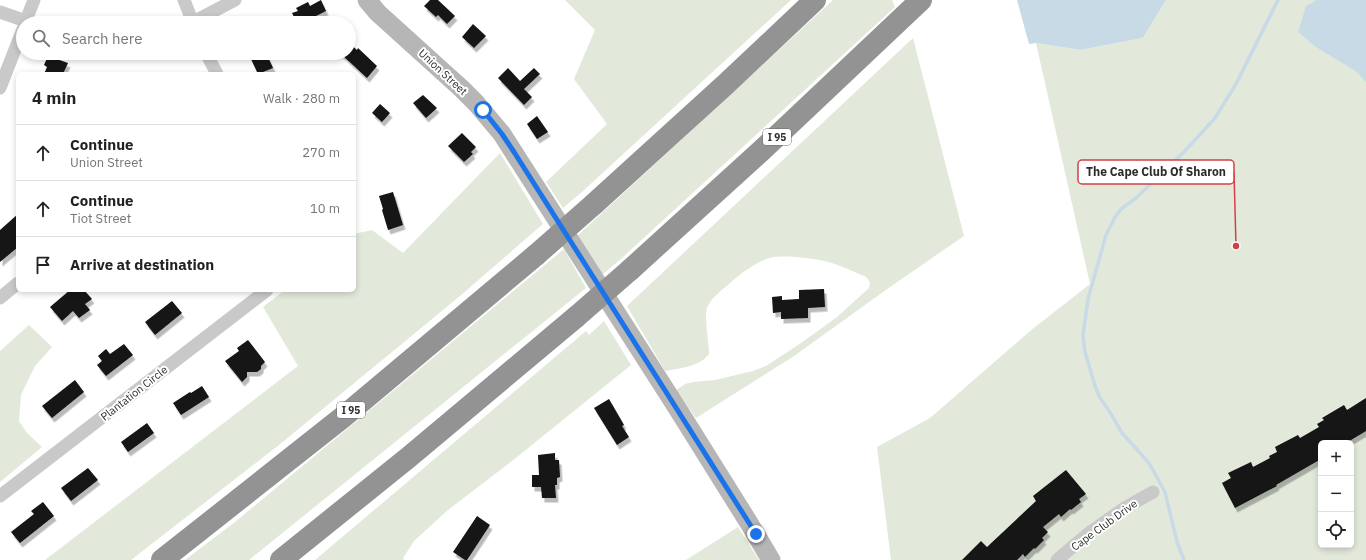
<!DOCTYPE html>
<html lang="en">
<head>
<meta charset="utf-8">
<style>
  :root { --surface:#fff; --page:#f6f6f6; --text:#222; --muted:#767676; --line:#e0e0e0 }
  body { margin:0; font-family:"IBM Plex Sans",sans-serif; background:var(--page); color:var(--text) }
  .controls { position:absolute; right:12px; bottom:12px; display:grid; overflow:hidden; border-radius:6px; box-shadow:0 2px 6px #0003 }
  .controls button { width:36px; height:36px; display:grid; place-items:center; padding:0; border:0; border-bottom:1px solid var(--line); background:var(--surface); color:var(--text); font:20px sans-serif }
  .stop { position:absolute; width:12px; height:12px; margin:-9px; border:3px solid #1a73e8; border-radius:50%; background:#fff }
  .stop.end { background:#1a73e8; border-color:#fff; box-shadow:0 1px 4px #0008 }
  .list { margin:0; padding:0; list-style:none }
  h2 { display:flex; justify-content:space-between; align-items:center; height:52px; margin:0; padding:0 16px; font-size:17px }
  h2 small { font-size:13px; font-weight:400; color:var(--muted) }
  .list li { display:grid; grid-template-columns:26px 1fr auto; gap:12px; align-items:center; box-sizing:border-box; height:56px; padding:0 16px; border-top:1px solid var(--line) }
  .list b { display:block; font-size:15px; white-space:nowrap }
  .list p { margin:0; font-size:13px; white-space:nowrap; color:var(--muted) }
  .list em { font-size:13px; font-style:normal; color:var(--muted) }
  .icon { flex:none; width:22px; height:22px; fill:none; stroke:currentColor; stroke-width:2; stroke-linecap:round; stroke-linejoin:round }
  .map { position:relative; flex:none; width:1366px; height:560px; overflow:hidden }
  .search { position:absolute; background:var(--surface); box-shadow:0 2px 6px #0003; left:16px; top:16px; width:340px; height:44px; display:flex; align-items:center; gap:10px; box-sizing:border-box; padding:0 14px; border-radius:22px; color:var(--muted); font-size:15px }
  .panel { position:absolute; background:var(--surface); box-shadow:0 2px 6px #0003; left:16px; top:72px; width:340px; height:220px; border-radius:6px }
  .map>svg:first-child { display:block }
</style>
</head>
<body>
<div class="map">
<svg width="1366" height="560" viewBox="0 0 1366 560">
  <defs>
    <filter id="shadow"><feDropShadow dx="2.5" dy="4.5" stdDeviation="0" flood-color="#0004"/></filter>
  </defs>
  <rect width="100%" height="100%" fill="#fff"/>
  <path fill="#e2e9db" fill-rule="evenodd" d="M565 0H791L583 191 563 208 546 182 607 124 574 79 595 30Z
    M833 0H892L895 7 622 258 602 275 577 236Z
    M1166 0H1366V560H891L877 447 930 418 1030 331 1090 284 1036 43 1080 50 1143 38ZM1321 443H1351V545H1321Z
    M913 38 964 236 890 287 794 356 696 418 676 390 685 384 693 382 715 380 753 371 766 366 801 343 837 317 869 288 870 282 866 277C855 272 844 267 832 263 821 259 786 255 774 257 760 259 740 274 730 283 722 290 711 298 707 308 704 318 709 342 709 354 699 367 681 368 665 371L627 306Z
    M500 153 543 224 460 296 279 445 131 560H45L298 366 263 307 285 290H354V234L372 230 403 253Z
    M564 249 586 288 249 560H185L235 522Z
    M604 321 631 365 517 457 448 510 414 541 403 558 404 560H315L586 331 589 335Z
    M29 325 52 347 35 366 21 395 19 421 27 433 42 447 0 482V351Z
    M738 527 759 560H686Z"/>
  <path fill="#c9dae7" d="M1017 0H1166L1143 38 1080 50 1036 43 1029 44Z
    M1317 0H1366V82L1357 72 1316 47 1298 32 1306 6Z"/>
  <g fill="none" stroke-linecap="round" stroke-linejoin="round">
    <path stroke="#c9dae7" stroke-width="3.5" d="M1184 560 1177 542 1165 492 1149 463 1122 433 1108 409 1100 398 1095 386 1085 352 1083 335 1088 299 1106 235 1115 217 1121 209 1136 198 1184 152 1215 118 1236 84 1278 0"/>
  </g>
  <path fill="#131313" filter="url(#shadow)" d="M321 0 326 11 312 18 315 23H297L292 13 298 11 296 8 308 2 310 6Z
    M430 0H438L455 16 447 24 438 15 436 17 424 6Z
    M473 24 486 36 474 48 462 37Z
    M349 43 357 50 358 48 377 66 367 78 340 53H349Z
    M250 53H266L273 68 258 74 250 57 252 56Z
    M48 56 68 63 63 74H44L47 67 44 65Z
    M508 68 520 81 534 68 540 74 524 89 532 97 524 105 498 78Z
    M423 95 437 108 426 118 413 103Z
    M380 104 390 113 382 122 372 113Z
    M537 116 548 132 537 139 527 124Z
    M462 133 476 147 471 152 473 154 464 162 448 146Z
    M393 192 403 225 388 230 382 210 383 209 379 196Z
    M18 214V247L0 262V230Z
    M824 289 825 307 808 308V318L781 319V312L773 313 772 297 782 296V300L799 299V290Z
    M70 290H84L92 299 85 304 90 310 79 318 73 311 62 321 50 307Z
    M172 301 182 313 155 335 145 322Z
    M248 340 265 362 261 366V369L257 372H247V377L242 382 225 361 239 351 237 348Z
    M124 344 133 355 106 376 97 365 102 361 98 356 106 349 110 354Z
    M75 380 84 392 52 418 42 406Z
    M202 386 209 397 181 415 173 403 190 392 191 393Z
    M1366 398V431L1346 443H1321V459L1276 485 1277 486 1235 508 1222 483 1231 478 1228 473 1251 462 1253 467 1270 458 1269 456 1277 452 1275 447 1298 435 1300 438 1319 427 1317 424 1324 420 1322 418 1344 405 1347 410Z
    M609 399 624 425 622 426 629 437 617 445 594 408Z
    M147 423 154 433 128 452 121 442Z
    M555 453V460H559L560 477 557 478V485H555L556 498H542L541 487H532V475H539L538 455Z
    M88 468 98 480 71 501 61 488Z
    M1066 470 1086 494 1079 499 1081 502 1071 510 1070 509 1061 517 1059 514 1043 527 1048 532 1042 538 1044 540 1035 549 1034 548 1025 557 1023 554 1017 560H962L981 541 987 547 1036 501 1033 496Z
    M43 502 54 516 20 543 11 532 34 514 31 511Z
    M477 516 490 525 467 560H465L453 552Z"/>
  <g fill="none" stroke-linecap="round" stroke-linejoin="round">
    <path stroke="#c9c9c9" stroke-width="13" d="M184 0 193 23
      M0 12 26 21
      M193 22 235 0
      M25 23 34 0
      M206 53 217 74
      M0 88 23 29
      M0 298 18 283
      M0 496 267 290
      M1057 560 1089 533 1123 509 1153 492"/>
    <path stroke="#b6b6b6" stroke-width="19" d="M367 0 378 13 462 89 476 103 502 134 679 411 749 523 771 560"/>
    <path stroke="#939393" stroke-width="22" d="M594 204 726 84 815 0
      M630 270 761 151 921 0
      M162 560 343 417 536 255
      M281 560 409 457 576 317"/>
    <path stroke="#939393" stroke-width="22" d="M536 255 594 204
      M576 317 630 270"/>
  </g>
  <g fill="none" stroke-linecap="round" stroke-linejoin="round">
    <path stroke="#1a73e8" stroke-width="5" d="M483 110 502 134 514 152 756 534"/>
  </g>
  <g text-anchor="middle" stroke-width="4" stroke-linejoin="round" paint-order="stroke">
    <g fill="#fff" stroke="#6b6b6b" stroke-width="1">
      <rect x="763" y="129" width="28" height="16" rx="3"/>
      <rect x="337" y="402" width="28" height="16" rx="3"/>
    </g>
    <g font-size="10" font-weight="bold" fill="#2c2c2c">
      <text x="777" y="141">I 95</text>
      <text x="351" y="414">I 95</text>
    </g>
    <g font-size="11" fill="#2c2c2c" stroke="#fff">
      <text transform="translate(443 72) rotate(43)" y="4">Union Street</text>
      <text transform="translate(134 393) rotate(-38)" y="4">Plantation Circle</text>
      <text transform="translate(1104 525) rotate(-36)" y="4">Cape Club Drive</text>
    </g>
  </g>
  <path fill="none" stroke="#d24046" stroke-width="1.5" d="M1236 246L1234 172"/>
  <circle fill="#d24046" stroke="#fff" stroke-width="1.5" cx="1236" cy="246" r="4"/>
  <rect fill="#fff" stroke="#d24046" stroke-width="1.5" x="1078" y="160" width="156" height="24" rx="4"/>
  <g font-size="12" text-anchor="middle" font-weight="bold" fill="#2c2c2c">
    <text x="1156" y="176">The Cape Club Of Sharon</text>
  </g>
</svg>
<div class="controls">
<button>+</button>
<button>−</button>
<button><svg class="icon" aria-label="locate" viewBox="0 0 24 24"><circle cx="12" cy="12" r="6"/><path d="M12 2v4M12 18v4M2 12h4M18 12h4"/></svg></button>
</div>
<div class="stop" style="left:483px;top:110px"></div>
<div class="stop end" style="left:756px;top:534px"></div>
<div class="search"><svg class="icon" aria-label="search" viewBox="0 0 24 24"><circle cx="10" cy="10" r="6"/><path d="M15 15l6 6"/></svg>Search here</div>
<section class="panel">
<h2>4 min<small>Walk · 280 m</small></h2>
<ul class="list">
<li><svg class="icon" aria-label="ahead" viewBox="0 0 24 24"><path d="M12 20V5M6 11l6-6 6 6"/></svg><div><b>Continue</b><p>Union Street</p></div><em>270 m</em></li>
<li><svg class="icon" aria-label="ahead" viewBox="0 0 24 24"><path d="M12 20V5M6 11l6-6 6 6"/></svg><div><b>Continue</b><p>Tiot Street</p></div><em>10 m</em></li>
<li><svg class="icon" aria-label="arrive" viewBox="0 0 24 24"><path d="M6 21V4h12l-3 4 3 4H6"/></svg><div><b>Arrive at destination</b></div></li>
</ul>
</section>
</div>
</body>
</html>
